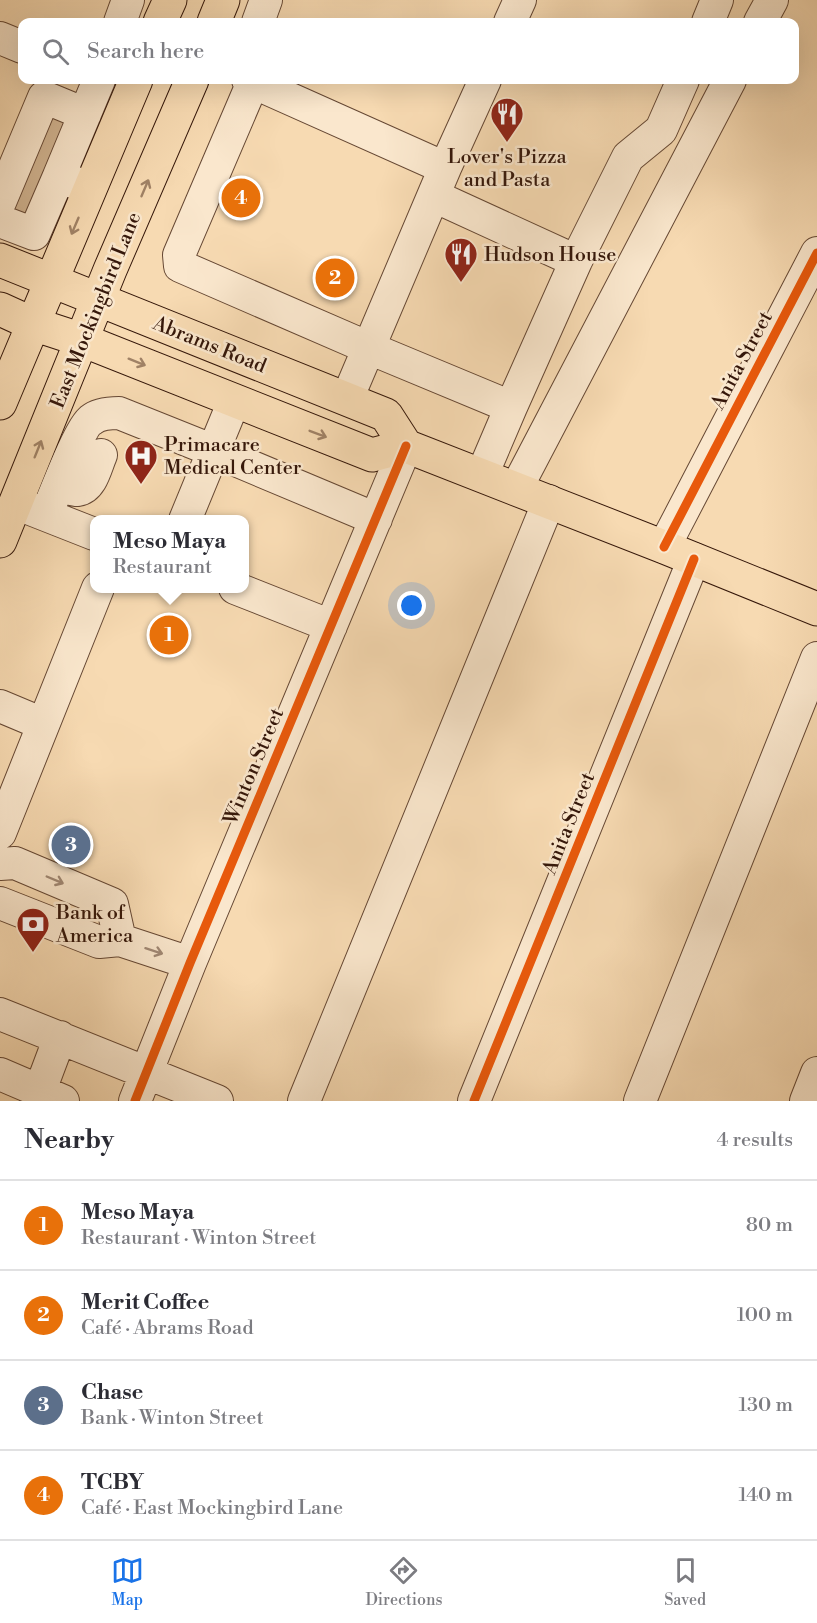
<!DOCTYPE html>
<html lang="en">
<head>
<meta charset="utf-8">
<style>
  :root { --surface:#fff; --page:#f2f2f3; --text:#2b2b33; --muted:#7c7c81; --line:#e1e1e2; --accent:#1a73e8 }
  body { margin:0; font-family:"Libre Bodoni",serif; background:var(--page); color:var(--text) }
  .you { position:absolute; left:412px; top:606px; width:21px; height:21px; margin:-15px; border:4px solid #fff; border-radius:50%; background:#1a73e8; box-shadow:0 0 0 9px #1a73e833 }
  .badge { display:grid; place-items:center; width:39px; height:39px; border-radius:50%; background:var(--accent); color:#fff; font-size:20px; font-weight:700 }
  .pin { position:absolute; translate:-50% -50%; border:3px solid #fff; box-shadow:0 2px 6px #0006 }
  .popup { position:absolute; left:90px; top:515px; width:159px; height:78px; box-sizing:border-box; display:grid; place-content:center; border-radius:12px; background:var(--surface); filter:drop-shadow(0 2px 4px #0005); font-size:20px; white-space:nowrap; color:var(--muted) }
  .popup b { font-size:22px; color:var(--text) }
  .popup::after { content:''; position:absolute; left:50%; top:100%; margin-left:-12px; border:12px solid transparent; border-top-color:var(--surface) }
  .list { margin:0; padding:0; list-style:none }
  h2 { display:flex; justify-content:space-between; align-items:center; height:78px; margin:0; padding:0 24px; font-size:26px }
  h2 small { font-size:20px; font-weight:400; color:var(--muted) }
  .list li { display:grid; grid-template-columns:39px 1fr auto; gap:18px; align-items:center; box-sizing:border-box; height:90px; padding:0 24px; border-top:2px solid var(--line) }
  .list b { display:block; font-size:22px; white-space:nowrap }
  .list p { margin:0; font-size:20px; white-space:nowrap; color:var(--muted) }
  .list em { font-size:20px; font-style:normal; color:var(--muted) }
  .icon { flex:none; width:33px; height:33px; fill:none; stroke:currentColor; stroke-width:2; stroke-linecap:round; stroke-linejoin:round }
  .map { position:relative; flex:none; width:817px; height:1101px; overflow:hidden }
  .search { position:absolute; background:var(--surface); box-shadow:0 6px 24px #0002; left:18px; right:18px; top:18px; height:66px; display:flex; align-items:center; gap:15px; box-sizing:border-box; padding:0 21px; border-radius:12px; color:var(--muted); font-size:22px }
  .sheet { height:438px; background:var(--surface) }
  nav { display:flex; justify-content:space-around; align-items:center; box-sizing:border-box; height:84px; border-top:2px solid var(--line); background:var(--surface); font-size:16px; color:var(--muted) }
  nav a { display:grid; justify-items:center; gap:3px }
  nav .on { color:var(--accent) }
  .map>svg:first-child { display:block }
</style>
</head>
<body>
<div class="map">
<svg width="817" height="1101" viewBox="0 0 817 1101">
  <rect width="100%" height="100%" fill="#f7dab2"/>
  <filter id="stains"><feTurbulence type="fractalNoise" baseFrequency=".00333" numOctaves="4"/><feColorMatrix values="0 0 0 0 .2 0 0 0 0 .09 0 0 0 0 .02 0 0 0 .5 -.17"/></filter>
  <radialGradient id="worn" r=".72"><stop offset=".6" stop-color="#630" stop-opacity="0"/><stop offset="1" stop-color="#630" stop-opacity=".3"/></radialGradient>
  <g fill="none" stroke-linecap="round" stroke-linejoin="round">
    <path stroke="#d0b390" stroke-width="32" stroke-dasharray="32 16" stroke-linecap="butt" d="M47 127 65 135
      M37 152 55 160
      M28 174 46 181
      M17 197 35 205"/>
    <defs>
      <path id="minor" d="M120 22 128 0
        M258 22 266 0
        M510 22 520 0
        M708 22 717 0
        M760 22 772 0
        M0 38 22 47
        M248 80 445 168 347 399
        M253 82 179 255 180 266 369 348 511 407 576 261 628 157 661 130 683 80
        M445 168 485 80
        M90 189 59 176 99 80
        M434 196 576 261
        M0 202 44 97 85 114
        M0 221 34 234 59 176
        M482 475 511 407
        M58 486C64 487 72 490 78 490 92 488 96 466 101 455
        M516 489 730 80
        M28 508 94 534
        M46 515C53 499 80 427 91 420 98 414 110 413 119 413L214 451 376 519
        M185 520 234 401
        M664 547 817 253
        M235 588 331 626
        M0 706 43 724
        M0 833 98 588
        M0 864 15 863 112 904 120 940
        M0 903 99 942 120 940 190 963
        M0 1014 217 1101
        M0 1074 63 1101
        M36 1101 60 1037
        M135 1101 190 963 406 446
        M304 1101 549 501
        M474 1101 694 559
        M640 1101 817 658
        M806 1101 817 1073"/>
      <path id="major" d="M160 22 170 0
        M214 22 223 0
        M0 260 386 415 406 446 664 547 817 609
        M0 309 33 324 82 340 372 455 406 446
        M0 403 136 80
        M0 541 110 270 192 80"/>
    </defs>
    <use href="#minor" stroke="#664834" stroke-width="34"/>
    <use href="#major" stroke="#35170a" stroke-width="35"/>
    <use href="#minor" stroke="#fae7cd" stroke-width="32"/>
    <use href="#major" stroke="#f7dab2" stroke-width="33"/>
    <defs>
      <path id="cycleway" d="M664 547 817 253
        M135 1101 190 963 406 446
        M474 1101 694 559"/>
    </defs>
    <use href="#cycleway" stroke="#fae7cd" stroke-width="13"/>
    <use href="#cycleway" stroke="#e8590c" stroke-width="9"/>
  </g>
  <defs><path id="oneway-shaft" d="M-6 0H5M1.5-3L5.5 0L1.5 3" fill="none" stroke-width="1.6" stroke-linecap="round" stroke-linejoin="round" transform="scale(1.5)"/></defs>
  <g stroke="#a08266">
    <use href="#oneway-shaft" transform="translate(145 188) rotate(-67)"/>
    <use href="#oneway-shaft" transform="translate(75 226) rotate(113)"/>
    <use href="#oneway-shaft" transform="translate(137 362) rotate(22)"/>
    <use href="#oneway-shaft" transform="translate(318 434) rotate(21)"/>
    <use href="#oneway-shaft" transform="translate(38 449) rotate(-68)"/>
  </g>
  <g stroke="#a18975">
    <use href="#oneway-shaft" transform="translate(55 880) rotate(23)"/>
    <use href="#oneway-shaft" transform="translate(154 951) rotate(18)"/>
  </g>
  <defs>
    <symbol id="restaurant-pin" viewBox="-11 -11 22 30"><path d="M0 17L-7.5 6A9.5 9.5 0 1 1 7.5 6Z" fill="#8f2418" stroke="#fae7cd"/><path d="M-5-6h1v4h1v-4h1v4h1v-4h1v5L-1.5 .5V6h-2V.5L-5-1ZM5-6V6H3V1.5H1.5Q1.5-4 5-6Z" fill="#fff"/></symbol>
    <symbol id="hospital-pin" viewBox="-11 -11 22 30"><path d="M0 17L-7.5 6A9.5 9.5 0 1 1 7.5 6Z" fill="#8f2418" stroke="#fae7cd"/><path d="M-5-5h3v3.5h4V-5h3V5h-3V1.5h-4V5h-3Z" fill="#fff"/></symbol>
    <symbol id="bank-pin" viewBox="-11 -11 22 30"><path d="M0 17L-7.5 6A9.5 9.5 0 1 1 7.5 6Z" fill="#8f2418" stroke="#fae7cd"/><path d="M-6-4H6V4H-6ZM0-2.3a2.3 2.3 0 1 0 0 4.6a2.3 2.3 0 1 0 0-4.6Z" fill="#fff"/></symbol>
  </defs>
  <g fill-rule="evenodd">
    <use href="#restaurant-pin" x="488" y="95" width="38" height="52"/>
    <use href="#restaurant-pin" x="442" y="235" width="38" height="52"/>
    <use href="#hospital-pin" x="122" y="437" width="38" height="52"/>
    <use href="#bank-pin" x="14" y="905" width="38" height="52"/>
  </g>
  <g text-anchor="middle" stroke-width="5" stroke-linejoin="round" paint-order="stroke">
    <g font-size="20" fill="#35170a" stroke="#fae7cd" text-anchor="start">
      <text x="507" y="163" text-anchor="middle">Lover's Pizza<tspan x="507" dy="23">and Pasta</tspan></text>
      <text x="484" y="261">Hudson House</text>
      <text x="164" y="451">Primacare<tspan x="164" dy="23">Medical Center</tspan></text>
      <text x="56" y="919">Bank of<tspan x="56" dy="23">America</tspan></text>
    </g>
    <g font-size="20" fill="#35170a" stroke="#fae7cd">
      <text transform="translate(95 310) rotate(-68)" y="7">East Mockingbird Lane</text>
      <text transform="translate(210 344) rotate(22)" y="7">Abrams Road</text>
      <text transform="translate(741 360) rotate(-62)" y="7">Anita Street</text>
      <text transform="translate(253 766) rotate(-67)" y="7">Winton Street</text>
      <text transform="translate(568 823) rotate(-68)" y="7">Anita Street</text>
    </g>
  </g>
  <rect width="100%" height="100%" filter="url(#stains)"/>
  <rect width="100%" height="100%" fill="url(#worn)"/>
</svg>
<div class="you"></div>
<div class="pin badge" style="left:169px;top:635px;background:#e8710a">1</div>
<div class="popup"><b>Meso Maya</b>Restaurant</div>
<div class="pin badge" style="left:335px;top:278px;background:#e8710a">2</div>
<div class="pin badge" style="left:71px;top:845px;background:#5c6f8a">3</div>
<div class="pin badge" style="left:241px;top:198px;background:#e8710a">4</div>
<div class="search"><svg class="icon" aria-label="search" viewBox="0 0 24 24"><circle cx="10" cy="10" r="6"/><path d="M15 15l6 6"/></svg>Search here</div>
</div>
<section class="sheet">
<h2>Nearby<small>4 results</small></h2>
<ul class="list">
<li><span class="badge" style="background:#e8710a">1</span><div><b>Meso Maya</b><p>Restaurant · Winton Street</p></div><em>80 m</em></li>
<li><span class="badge" style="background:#e8710a">2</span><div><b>Merit Coffee</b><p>Café · Abrams Road</p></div><em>100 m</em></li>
<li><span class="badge" style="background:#5c6f8a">3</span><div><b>Chase</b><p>Bank · Winton Street</p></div><em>130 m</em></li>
<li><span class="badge" style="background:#e8710a">4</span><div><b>TCBY</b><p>Café · East Mockingbird Lane</p></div><em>140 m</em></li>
</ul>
</section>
<nav>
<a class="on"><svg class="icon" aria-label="map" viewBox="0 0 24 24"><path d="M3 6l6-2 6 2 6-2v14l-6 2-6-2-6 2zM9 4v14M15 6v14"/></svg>Map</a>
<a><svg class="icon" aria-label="directions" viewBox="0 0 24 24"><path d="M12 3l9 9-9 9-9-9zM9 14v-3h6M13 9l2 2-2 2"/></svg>Directions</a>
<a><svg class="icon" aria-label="saved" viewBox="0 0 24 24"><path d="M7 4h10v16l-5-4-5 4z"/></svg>Saved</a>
</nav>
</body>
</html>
